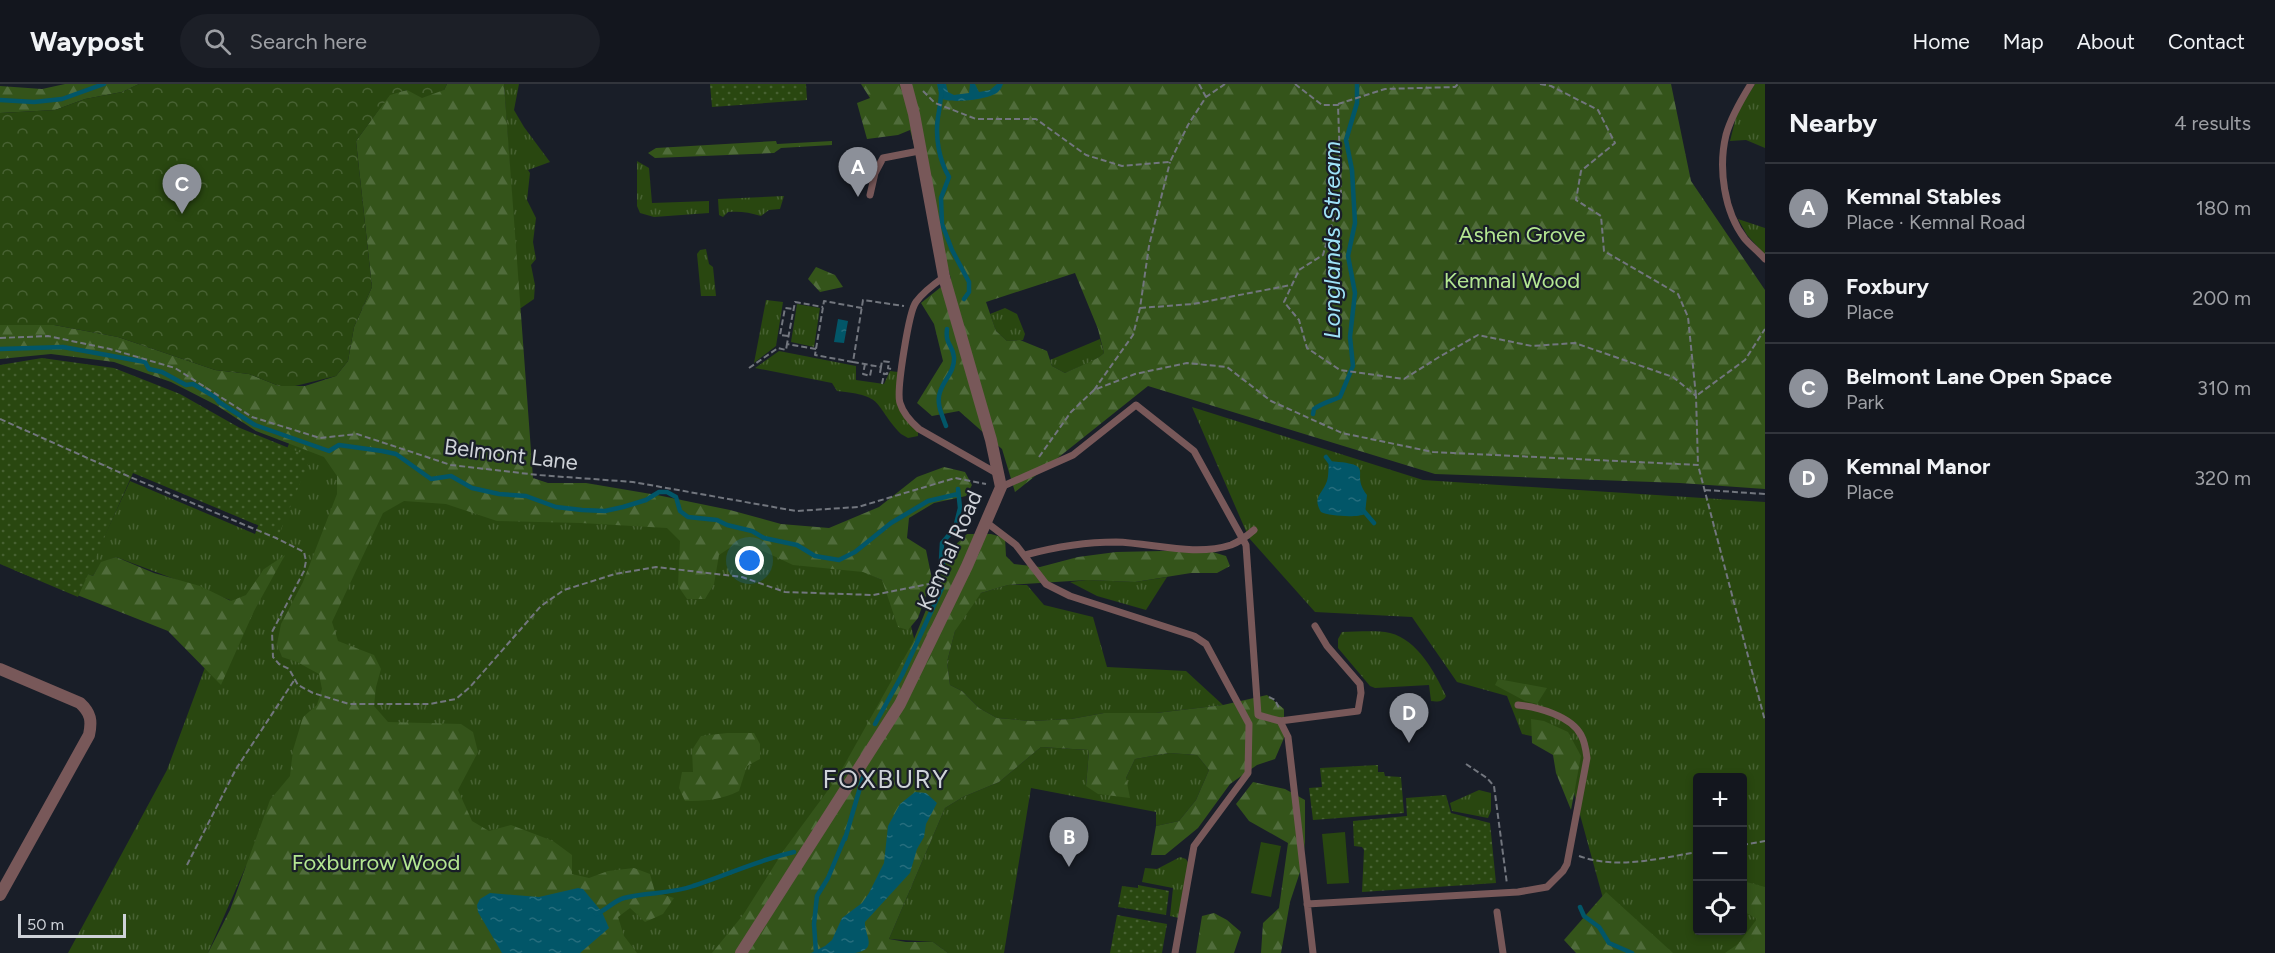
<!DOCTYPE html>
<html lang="en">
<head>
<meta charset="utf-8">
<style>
  :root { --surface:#13161e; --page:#1c1f27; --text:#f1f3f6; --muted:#9d9fa4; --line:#32353c; --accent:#8c9099 }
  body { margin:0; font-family:Figtree,sans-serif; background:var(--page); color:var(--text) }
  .controls { position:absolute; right:18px; bottom:18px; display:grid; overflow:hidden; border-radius:6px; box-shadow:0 3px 9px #0003 }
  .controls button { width:54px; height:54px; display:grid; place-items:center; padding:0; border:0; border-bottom:2px solid var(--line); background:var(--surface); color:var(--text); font:30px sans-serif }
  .scale { position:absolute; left:18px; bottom:15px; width:108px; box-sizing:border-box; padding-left:6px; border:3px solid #ced2d8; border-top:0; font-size:16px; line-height:21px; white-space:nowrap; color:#ced2d8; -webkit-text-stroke:4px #191e28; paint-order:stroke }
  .you { position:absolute; left:750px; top:477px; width:21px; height:21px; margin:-15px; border:4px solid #fff; border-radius:50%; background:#1a73e8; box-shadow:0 0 0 9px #1a73e833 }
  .badge { display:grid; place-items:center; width:39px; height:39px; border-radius:50%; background:var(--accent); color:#fff; font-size:20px; font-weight:700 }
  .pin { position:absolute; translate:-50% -50px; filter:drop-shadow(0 2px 3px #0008) }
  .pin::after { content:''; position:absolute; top:32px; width:21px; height:18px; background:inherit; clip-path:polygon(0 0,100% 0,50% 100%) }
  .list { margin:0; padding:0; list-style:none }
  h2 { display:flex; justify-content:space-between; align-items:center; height:78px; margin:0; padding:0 24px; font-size:26px }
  h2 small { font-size:20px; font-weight:400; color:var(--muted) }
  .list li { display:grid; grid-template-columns:39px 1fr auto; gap:18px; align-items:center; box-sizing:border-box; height:90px; padding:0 24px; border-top:2px solid var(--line) }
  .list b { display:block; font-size:22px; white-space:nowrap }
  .list p { margin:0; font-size:20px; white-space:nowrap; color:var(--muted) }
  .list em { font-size:20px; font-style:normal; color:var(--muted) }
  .icon { flex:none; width:33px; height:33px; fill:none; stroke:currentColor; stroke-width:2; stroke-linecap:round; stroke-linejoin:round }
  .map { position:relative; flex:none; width:1765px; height:869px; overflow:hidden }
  header { display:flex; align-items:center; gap:36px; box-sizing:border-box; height:84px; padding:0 30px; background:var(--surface); border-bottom:2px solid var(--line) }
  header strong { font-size:28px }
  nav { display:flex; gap:33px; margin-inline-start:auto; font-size:21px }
  .search { width:420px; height:54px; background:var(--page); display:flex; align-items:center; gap:15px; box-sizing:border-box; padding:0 21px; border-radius:33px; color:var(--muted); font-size:22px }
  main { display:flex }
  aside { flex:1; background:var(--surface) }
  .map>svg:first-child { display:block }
</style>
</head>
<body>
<header>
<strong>Waypost</strong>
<div class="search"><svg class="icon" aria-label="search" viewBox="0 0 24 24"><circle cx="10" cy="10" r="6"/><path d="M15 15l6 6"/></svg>Search here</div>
<nav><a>Home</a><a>Map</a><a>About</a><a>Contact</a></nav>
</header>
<main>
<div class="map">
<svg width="1765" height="869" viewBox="0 0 1765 869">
  <defs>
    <pattern id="grass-tufts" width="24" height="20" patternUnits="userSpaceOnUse" patternTransform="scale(1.5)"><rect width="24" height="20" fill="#294710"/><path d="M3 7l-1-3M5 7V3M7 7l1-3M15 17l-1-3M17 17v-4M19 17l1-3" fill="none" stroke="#476132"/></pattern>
    <pattern id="forest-firs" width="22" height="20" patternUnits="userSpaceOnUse" patternTransform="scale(1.5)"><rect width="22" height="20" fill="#34541a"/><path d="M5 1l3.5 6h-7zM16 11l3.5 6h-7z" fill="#506c3b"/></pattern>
    <pattern id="park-crowns" width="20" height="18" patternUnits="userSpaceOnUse" patternTransform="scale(1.5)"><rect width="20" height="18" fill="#294710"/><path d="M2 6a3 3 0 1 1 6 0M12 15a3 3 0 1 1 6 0" fill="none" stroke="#476132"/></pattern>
    <pattern id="garden-dots" width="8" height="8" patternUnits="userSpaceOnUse" patternTransform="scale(1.5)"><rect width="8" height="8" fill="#294710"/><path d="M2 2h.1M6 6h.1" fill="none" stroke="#476132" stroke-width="1.8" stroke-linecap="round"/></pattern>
    <pattern id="water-ripples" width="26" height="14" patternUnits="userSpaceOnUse" patternTransform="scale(1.5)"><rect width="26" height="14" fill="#025668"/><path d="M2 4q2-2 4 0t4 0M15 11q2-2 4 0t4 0" fill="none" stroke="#266d7d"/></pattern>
  </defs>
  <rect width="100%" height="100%" fill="#191e28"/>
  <path fill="url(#grass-tufts)" fill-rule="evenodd" d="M504 0H519L514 26 524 43 550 78 528 86 530 89 527 116 536 134 533 158 536 175 531 181 535 201 534 215 521 224H519Z
    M1755 0H1765V64L1746 56 1730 57 1737 29Z
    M637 77 649 84 652 119 709 117V129L654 133 640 129 637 122Z
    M784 112 780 125 769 126 761 132C749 128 739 127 728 128L723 133 719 131 718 115Z
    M1738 135 1765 144V171L1747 151Z
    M706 165 709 180 713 183 716 212H701L697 170 700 166Z
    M766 216 783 218 776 262 754 279Z
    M797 220 820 224 814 263 791 258Z
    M1005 224 1017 230 1025 250 1023 256 1007 257 996 247 990 230Z
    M1100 255 1104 269C1095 278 1077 283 1065 289L1052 282 1050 276Z
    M779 267 856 282V296L884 300 890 287 898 288C895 321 896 323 918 347V352L908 354 901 350C872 319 886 312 837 307L832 299 755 284Z
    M1192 323 1423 396 1765 418V869H1618L1560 658 1522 650 1507 612 1457 598 1412 533 1315 528 1249 454ZM1698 694H1742V846H1698Z
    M299 333 454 414 817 453 869 490 882 496 905 517 927 608 735 869H461L246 782 208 869H68L167 686 230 516 116 473 101 479 93 492 87 490 130 397 255 450Z
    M1167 493 1146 526 1097 512 1070 498 1087 496 1135 498Z
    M1008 501H1027L1044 521 1093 533 1107 583 1186 587 1223 621 1156 629H1104L1071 635 1031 637 997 634 979 624 962 607 950 601 947 578 955 547 964 524 981 509Z
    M1342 548C1357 548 1375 546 1390 549 1418 556 1435 589 1446 612 1443 618 1437 618 1431 617L1429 601 1375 604 1370 602 1338 564V555Z
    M1041 663 1089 666 1086 702 1126 694 1135 675 1169 669 1197 671 1209 686 1196 716 1179 737 1156 742V728L1031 704 1004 869H948L933 858 889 855 945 724 963 713 999 698Z
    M1479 706 1491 709V727L1488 734 1452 727 1450 719Z
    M1180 773 1186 775 1189 780 1179 834 1170 832 1173 804 1142 798 1145 784 1157 785Z"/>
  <path fill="url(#forest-firs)" fill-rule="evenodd" d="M65 0H139L122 8 85 15 55 26 0 29V2L42 5Z
    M447 0H504L533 394 548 399H586L657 411 730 426 781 440 829 444 879 423 917 393 944 383 965 388 972 401 966 412 934 419 909 434 907 454 926 466 932 495 918 534 908 546 898 543 882 496 863 488 793 481 761 466 734 461 719 471 714 500 705 515H687L678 502 680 457 667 444 581 439 497 437 446 420 404 417 383 429 332 538 338 557 374 571 381 585 376 603 374 622 388 638 461 640 473 648 478 668 458 706 472 737 489 747 511 741 553 757 572 771V790L589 794 608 787 634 784 650 790 655 808 674 814 663 830 645 838 630 824 618 833 624 852 637 869H208L230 826 270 716 290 692 293 666 303 633 317 621 322 605 319 590 297 578 282 573 277 560 281 540 303 498 337 410V392L324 373 256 347 216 321 171 298 114 278 51 270 0 275V241H54L118 253 215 286 249 290 279 302H305L336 292 348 277 354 243 372 203 356 57 390 10 407 6H444Z
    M861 0H1671L1691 97 1765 206V405L1680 399 1435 390 1148 302 1015 408 1002 365 959 327 932 332 917 319 943 277 934 240 921 219 951 195 910 46 898 51 867 55 857 19 870 14ZM1075 189 1098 245 1104 269C1096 277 1076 283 1065 289L1052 282 1047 267 1020 256 1007 257 996 247 986 218Z
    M776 57 777 60 832 57V61L781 64 774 69 655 74 648 69 656 64Z
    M816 183 835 191 843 203 820 208 808 195Z
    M967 450H991L1005 454 1006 472 1014 480 1040 483 1078 473 1116 468 1206 466 1226 472 1230 482 1217 489H1191L1135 498 1087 496 1008 501 981 509 955 547 947 578 950 601 962 607 979 624 997 634 1031 637 1071 635 1104 629H1156L1223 621 1267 611 1284 625V654L1275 675 1257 681 1230 700 1198 744 1165 771H1151L1156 742 1179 737 1196 716 1209 686 1197 671 1169 669 1135 675 1126 694 1130 714 1098 710 1086 702 1089 666 1041 663 999 698 963 713 945 724 889 855 906 858H933L948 869H712L743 831 784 766 837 694 912 560 951 465Z
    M285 471 254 527 221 601 168 547 14 486 80 487 93 492 101 478 116 473 154 489 200 502 231 517 246 511 264 485Z
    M1498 595 1547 604 1537 620 1525 617 1495 601Z
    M1531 635 1544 637 1568 648 1581 672 1571 726 1556 689 1553 671 1532 659Z
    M727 649H754L760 660V675L747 682 739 707C722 716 704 717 685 717L679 704 682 688H693L692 666 701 652Z
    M1253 698 1285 705 1305 716V758L1302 782 1290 818 1281 869H1261L1263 839 1279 824 1288 759 1249 737 1236 720Z
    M1743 797 1765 803V869H1725L1738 860 1757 835 1743 827Z
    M1606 808 1673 869H1576L1564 856Z
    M1214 829 1227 836 1241 848 1234 869H1196L1202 832Z"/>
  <path fill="url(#park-crowns)" d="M139 0H447L444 6 422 14 407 6 390 11 356 57 372 203 354 243 348 277 336 292 295 302H279L249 290 215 286 118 253 54 241H0V29L55 26 85 15 122 8Z"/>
  <path fill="url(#garden-dots)" d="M710 0H806L807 16 712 23Z
    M42 274 114 284 180 310 240 344 311 373 279 450 133 389 78 513 0 480V281Z
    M1378 681V688H1384L1385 692 1401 693 1404 729 1313 736 1309 704 1322 703 1320 684Z
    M1446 711 1451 729 1490 739 1496 799 1362 808 1364 766 1362 763 1354 762 1353 737 1407 732 1406 714Z
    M1138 801 1169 807 1166 831 1118 823 1122 802 1138 804Z
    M1117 831 1167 840 1162 869H1110Z"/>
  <path fill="#294710" d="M1345 748 1349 799 1327 800 1322 750Z
    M1261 758 1281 762 1271 813 1251 809Z"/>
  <path fill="url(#water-ripples)" d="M937 0H946L948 8 954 11 969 9 970 0H975L979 8 990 6 997 0H1003C1002 3 1000 6 998 8 988 16 950 20 940 14Z
    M838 235 848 237 844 259 834 258Z
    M1329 377C1380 381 1348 387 1367 411L1365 430C1357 434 1329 432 1321 428 1312 413 1322 411 1327 397 1329 391 1328 384 1329 377Z
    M915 708 926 709 937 719 926 740 924 753 917 765 910 789 865 838C864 851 879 865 855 869H811L825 862 832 856 842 834 862 819 869 809 884 779 888 742 900 720Z
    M578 804 583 805 602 828 609 844 580 869H502L478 828 477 821 480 815 490 809 539 813Z"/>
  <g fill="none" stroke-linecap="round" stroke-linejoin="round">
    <path stroke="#025668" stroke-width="4.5" d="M941 0C942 12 940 21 938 33 935 53 939 76 949 93L941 114 942 140 952 166 969 198V208L964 215
      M0 16 34 18 62 15 104 0
      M0 265 63 263 145 278 149 285 162 288 186 301 193 300 215 313 219 318 255 341 329 367 339 361 382 367 396 370 431 395 451 392 472 404 499 410 526 412 556 423 582 426 605 427 623 423 646 416 659 408H667L676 413 680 427 688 433 717 436 727 441 752 447 764 454 797 461 815 472 839 476 855 468 891 439 928 417 958 410
      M1313 330 1314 325C1322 319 1331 317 1340 313L1353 282 1350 253 1355 209 1348 172 1355 139 1352 86 1346 56 1357 19V0
      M946 342C942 331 936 319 940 308 944 295 955 288 954 273 953 261 945 261 947 245
      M1326 373 1332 381
      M1362 425 1374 439
      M947 490 941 476 942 459 955 444 960 424 958 405
      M875 640 902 591 942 504
      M845 755 864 690
      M1580 823 1584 832 1599 843 1609 859 1632 869
      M596 830C607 826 613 817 624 814 647 808 672 810 693 802 727 791 758 776 794 768
      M816 869 814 840 817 812 828 794 845 753"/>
    <path stroke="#72767e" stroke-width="2" stroke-dasharray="6 3" stroke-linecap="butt" d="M1199 0 1206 13
      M1295 0 1322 21H1338L1341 109 1323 171 1299 186 1284 218 1299 236 1307 264 1340 286 1404 295 1439 273 1478 251 1532 262 1575 259 1673 293 1696 312 1698 381
      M1540 0 1551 2 1598 26 1615 59 1581 87 1576 116 1601 132 1604 167 1678 210 1688 233 1696 312 1745 276 1765 245
      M923 7 935 19 976 35H1036L1086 71 1122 82 1170 78 1188 41 1206 13 1225 0
      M1338 20 1385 5 1455 3 1458 0
      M1140 224 1193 220 1291 201
      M788 252 780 251 785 224 793 225
      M0 254 48 252 110 265 175 284 252 333 320 354 357 350 451 381 538 391 633 398 796 427 858 423 955 394 986 400
      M816 265 787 260 795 218 823 223
      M853 278 815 271 824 217 862 224
      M865 280 863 290 870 292 872 282
      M881 283 880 289 887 290 888 285
      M749 284 778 264 786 266 787 260
      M891 285 888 284 889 278 882 277 881 283 853 278 863 216 904 222
      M882 300 884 290
      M1094 306 1133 251 1140 224 1149 162 1170 78
      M0 335 130 393 276 454 304 468 306 477 304 487 272 548 273 573 279 580 289 585 298 601 313 609 349 620H430L456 615 470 603 541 522 564 506 615 490 656 483 742 493 785 508 873 511 944 497
      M1039 373 1071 328 1094 306 1135 290 1187 279 1227 283 1271 317 1342 349 1433 368 1698 381 1765 637
      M1705 406 1765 410
      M1269 613 1275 616 1280 626
      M1466 680 1487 694 1494 702 1507 800
      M1742 761 1765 757
      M1579 772C1618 786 1659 774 1698 768
      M187 781 236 685 295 595"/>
    <path stroke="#785859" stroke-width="7" d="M1751 0C1741 16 1731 33 1726 51 1718 84 1724 128 1745 155 1751 162 1759 168 1765 175
      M870 111 875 89 883 74 919 67
      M944 193C934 200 923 208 916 218 909 227 896 307 900 319 903 329 911 338 919 345L998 390
      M1001 403 1073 371 1136 321 1194 367 1246 461 1258 631 1280 637 1358 627 1361 609 1360 600 1327 562 1315 542
      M986 438 1016 461 1046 500 1070 512 1194 552 1206 560 1249 640 1248 689 1194 762 1175 869
      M1025 471C1055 463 1085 458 1116 458 1153 459 1194 473 1231 461 1239 458 1247 452 1254 446
      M1280 637 1288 653 1313 869
      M1307 820 1518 808 1547 803 1563 787 1567 780 1587 674C1586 666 1585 658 1581 651 1571 632 1538 623 1518 621
      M1497 828 1503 869"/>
    <path stroke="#785859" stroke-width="12" d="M0 585 80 619C91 629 92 637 89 651L0 811
      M741 869 900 620 967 482 1001 403 991 356 944 193 914 30 906 0"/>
  </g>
  <g text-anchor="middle" stroke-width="4.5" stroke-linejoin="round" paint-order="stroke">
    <g font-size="22" fill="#b4e792" stroke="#191e28">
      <text x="1522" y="158">Ashen Grove</text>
      <text x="1512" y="204">Kemnal Wood</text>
      <text x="376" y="786">Foxburrow Wood</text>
    </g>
    <g font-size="22" fill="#ced2d8" stroke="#191e28">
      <text transform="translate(511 370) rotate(7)" y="8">Belmont Lane</text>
      <text transform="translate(949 466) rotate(-66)" y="8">Kemnal Road</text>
    </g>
    <g font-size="24" font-style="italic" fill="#9fe3f8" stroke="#191e28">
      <text transform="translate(1332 156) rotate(-90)" y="8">Longlands Stream</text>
    </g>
    <g font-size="26" letter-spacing="1.5" fill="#ced2d8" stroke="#191e28">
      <text x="886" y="704">FOXBURY</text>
    </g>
  </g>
</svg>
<div class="controls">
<button>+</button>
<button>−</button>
<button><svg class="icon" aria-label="locate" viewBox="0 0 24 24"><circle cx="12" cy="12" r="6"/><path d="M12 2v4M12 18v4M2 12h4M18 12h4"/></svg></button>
</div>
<div class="scale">50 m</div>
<div class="you"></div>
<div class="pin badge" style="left:858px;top:113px">A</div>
<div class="pin badge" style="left:1069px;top:783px">B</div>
<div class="pin badge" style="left:182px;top:130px">C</div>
<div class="pin badge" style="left:1409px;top:659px">D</div>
</div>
<aside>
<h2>Nearby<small>4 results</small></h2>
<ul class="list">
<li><span class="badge">A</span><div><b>Kemnal Stables</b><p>Place · Kemnal Road</p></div><em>180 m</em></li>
<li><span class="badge">B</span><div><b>Foxbury</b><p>Place</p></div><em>200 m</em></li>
<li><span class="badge">C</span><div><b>Belmont Lane Open Space</b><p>Park</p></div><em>310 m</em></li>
<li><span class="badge">D</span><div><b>Kemnal Manor</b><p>Place</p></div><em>320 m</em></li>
</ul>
</aside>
</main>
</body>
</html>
